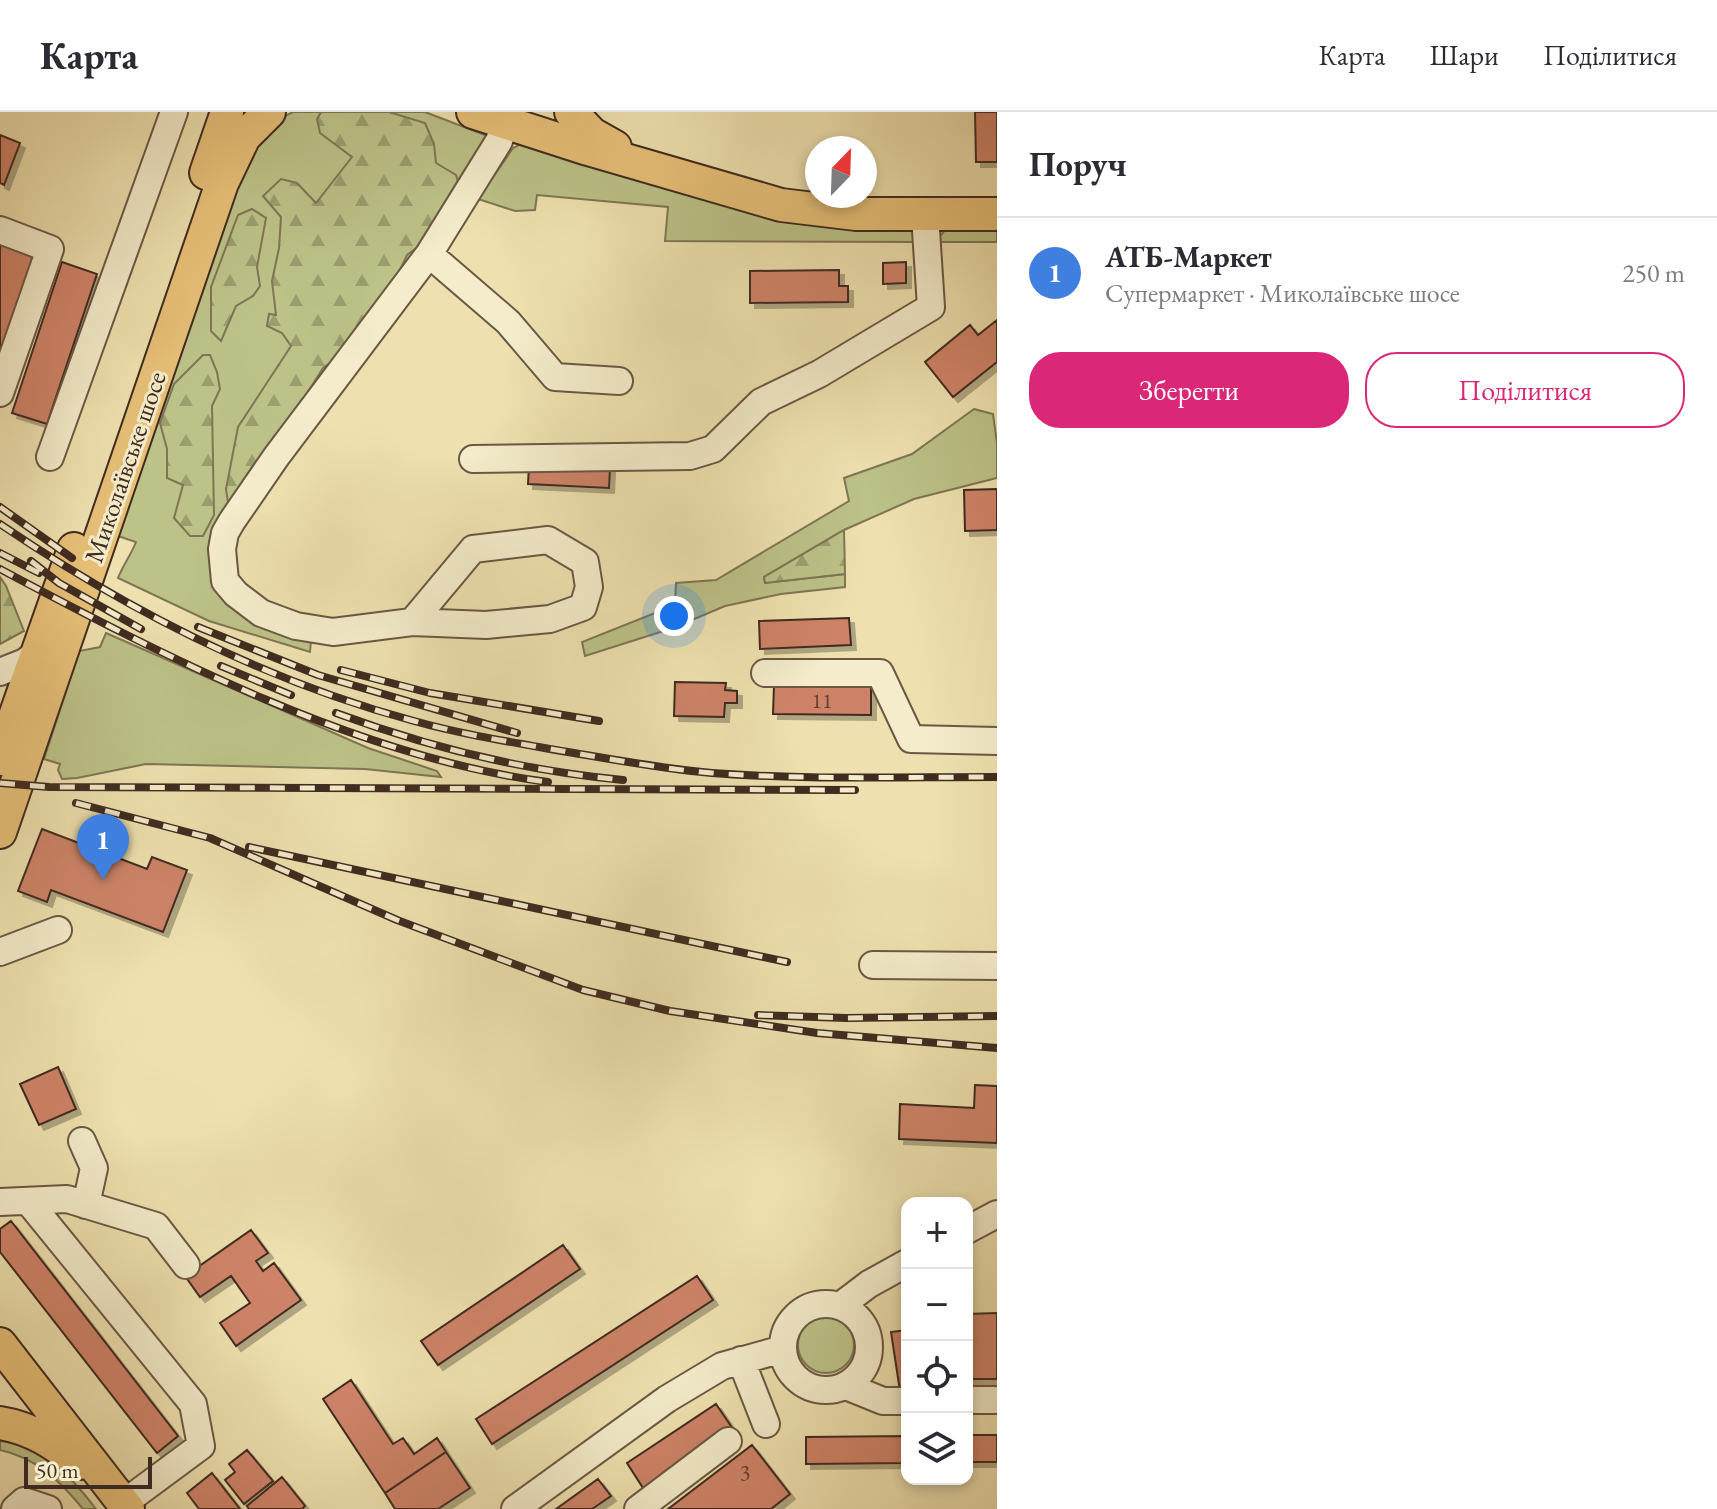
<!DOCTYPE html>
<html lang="uk">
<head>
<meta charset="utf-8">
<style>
  :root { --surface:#fff; --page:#f7f7f7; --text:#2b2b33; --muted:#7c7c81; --line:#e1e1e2; --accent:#db2777 }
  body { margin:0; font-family:"EB Garamond",serif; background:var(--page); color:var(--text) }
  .controls { position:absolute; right:24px; bottom:24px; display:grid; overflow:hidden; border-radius:16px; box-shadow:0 4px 12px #0003 }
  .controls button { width:72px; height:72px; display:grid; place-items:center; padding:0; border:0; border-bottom:2px solid var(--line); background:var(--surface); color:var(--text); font:40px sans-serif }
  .compass { position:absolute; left:805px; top:24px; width:72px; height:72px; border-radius:50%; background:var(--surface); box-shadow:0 4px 12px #0003; rotate:23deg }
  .scale { position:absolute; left:24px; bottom:20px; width:128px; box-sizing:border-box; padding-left:8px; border:4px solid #3f2b20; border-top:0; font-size:22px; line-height:28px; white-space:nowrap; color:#3f2b20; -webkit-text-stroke:6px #f4eccb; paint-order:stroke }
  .you { position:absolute; left:674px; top:504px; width:28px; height:28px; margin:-20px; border:6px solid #fff; border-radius:50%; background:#1a73e8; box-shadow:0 0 0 12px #1a73e833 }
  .badge { display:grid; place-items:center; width:52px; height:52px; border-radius:50%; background:var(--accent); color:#fff; font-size:26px; font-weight:700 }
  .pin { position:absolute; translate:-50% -66px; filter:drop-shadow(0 2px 4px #0008) }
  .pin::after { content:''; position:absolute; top:42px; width:28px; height:24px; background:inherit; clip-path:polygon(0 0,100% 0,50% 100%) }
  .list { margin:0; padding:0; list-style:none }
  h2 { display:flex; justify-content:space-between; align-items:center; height:104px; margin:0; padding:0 32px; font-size:34px }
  h2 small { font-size:26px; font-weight:400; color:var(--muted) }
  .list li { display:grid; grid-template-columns:52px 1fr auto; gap:24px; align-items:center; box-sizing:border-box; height:112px; padding:0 32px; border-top:2px solid var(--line) }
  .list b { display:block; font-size:30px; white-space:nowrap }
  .list p { margin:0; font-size:26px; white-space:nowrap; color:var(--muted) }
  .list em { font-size:26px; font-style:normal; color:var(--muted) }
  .actions { display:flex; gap:16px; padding:24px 32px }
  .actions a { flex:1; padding:18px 0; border:2px solid var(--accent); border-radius:32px; text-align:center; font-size:28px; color:var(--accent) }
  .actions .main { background:var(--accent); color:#fff }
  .icon { flex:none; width:44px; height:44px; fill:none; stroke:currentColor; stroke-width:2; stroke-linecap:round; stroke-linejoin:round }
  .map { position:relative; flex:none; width:997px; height:1397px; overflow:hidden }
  header { display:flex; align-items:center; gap:48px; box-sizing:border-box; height:112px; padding:0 40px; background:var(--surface); border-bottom:2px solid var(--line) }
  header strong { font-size:38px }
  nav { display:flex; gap:44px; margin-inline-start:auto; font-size:28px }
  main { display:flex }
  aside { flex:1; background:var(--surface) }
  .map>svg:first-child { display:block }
</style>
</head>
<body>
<header>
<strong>Карта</strong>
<nav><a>Карта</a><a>Шари</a><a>Поділитися</a></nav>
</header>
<main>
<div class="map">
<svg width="997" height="1397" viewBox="0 0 997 1397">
  <defs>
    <pattern id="forest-firs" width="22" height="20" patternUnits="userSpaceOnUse" patternTransform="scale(2)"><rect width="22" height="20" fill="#bcc288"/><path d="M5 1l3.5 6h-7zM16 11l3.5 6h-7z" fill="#9a9e6f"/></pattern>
    <filter id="shadow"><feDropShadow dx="5" dy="5" stdDeviation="0" flood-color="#0004"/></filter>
  </defs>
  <rect width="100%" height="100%" fill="#eee1af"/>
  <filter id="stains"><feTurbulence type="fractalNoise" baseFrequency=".0025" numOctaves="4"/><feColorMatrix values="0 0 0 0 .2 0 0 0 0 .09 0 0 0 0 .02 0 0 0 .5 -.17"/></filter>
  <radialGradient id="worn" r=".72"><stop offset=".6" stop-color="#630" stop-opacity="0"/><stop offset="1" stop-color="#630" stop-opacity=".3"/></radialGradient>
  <path fill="#bcc288" stroke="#7e7654" stroke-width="2" d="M293 0H425L493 26 215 450 311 529 310 540 209 509 118 466C123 453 131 443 136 430L115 423 243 50 283 5Z
    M525 30 914 116 921 130 665 129 668 95 537 83 535 98 515 99 478 87 513 36Z
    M997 111V130H935L946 117Z
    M974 297 993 302 997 331V366L914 387 844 418 764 465 765 471 845 462V475L781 482 725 494 673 516 585 544 582 530 675 493 676 471 716 468 849 389 844 366 912 342Z
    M106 521 368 636 437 659 441 665 365 657 146 652 77 666 62 667 58 658 60 652 44 647 79 539 100 535Z
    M798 1233a28 28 0 1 1 56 0a28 28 0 1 1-56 0Z
    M0 1329C42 1334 72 1365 96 1397H83C60 1369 37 1346 0 1338Z"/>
  <path fill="url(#forest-firs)" stroke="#7e7654" stroke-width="2" d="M321 0H389L425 11 434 32 436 51 456 63 462 83 436 122 407 143 399 160 341 243 323 256 282 322 229 398 226 377 238 315 291 234 282 221 267 214 269 202 276 203 272 169 279 136 281 105 263 84 281 67 297 71 316 91 352 45 320 21 317 7Z
    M252 97 266 106 257 155 260 174 253 184 236 194 221 229 211 219V175L238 103Z
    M203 243H210L217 260 220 277 212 294 214 403 203 424H190L174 406 183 373 167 366V337L160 311 174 272Z
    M844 418 845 462 765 471 764 465Z
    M0 465 6 474 24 519 0 532Z"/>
  <path fill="#ce8368" stroke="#3f2b20" stroke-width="2" filter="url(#shadow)" d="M975 0H997V50H976Z
    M0 23 20 31 4 73 0 71Z
    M0 132 34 145 0 241Z
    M62 150 97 162 47 312 12 301Z
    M906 150V171L883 172V151Z
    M839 158V174H848V190L750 191V159Z
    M997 208V250L953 285 925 250 970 213 978 223Z
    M529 353 610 356 609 376 528 372Z
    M997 377V418L965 419 964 378Z
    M849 506 851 533 760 537 759 509Z
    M675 570 726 571 725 578 737 579V591H725L724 605 674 604Z
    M774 573 871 574V603L773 602Z
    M42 717 147 757 152 745 187 758 163 820 51 778 47 790 18 779Z
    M58 955 76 997 39 1013 20 972Z
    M975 973 997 974V1031L899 1027 900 992 974 996Z
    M11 1109 178 1324 157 1341 0 1140V1117Z
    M251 1118 268 1141 256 1149 263 1159 274 1151 301 1188 236 1234 220 1211 250 1191 231 1164 200 1185 185 1164Z
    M563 1133 580 1157 438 1253 421 1229Z
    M697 1164 713 1188 492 1332 476 1307Z
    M997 1201V1267H967V1202Z
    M907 1218V1278L900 1279 891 1220Z
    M351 1268 393 1332 403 1326 414 1342 437 1326 446 1340 385 1381 323 1287Z
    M716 1292 733 1317 643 1376 627 1351Z
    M967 1323H997V1350H967Z
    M907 1324V1351L806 1352V1325Z
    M752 1333 790 1382 771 1397H668Z
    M247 1338 273 1369 244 1392 225 1368 235 1360 229 1352Z
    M446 1340 470 1376 438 1397H395L385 1381Z
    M212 1361 240 1397H199L187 1381Z
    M282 1365 305 1394 302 1397H249L247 1394Z
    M598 1367 611 1384 592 1397H556Z"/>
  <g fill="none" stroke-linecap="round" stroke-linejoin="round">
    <defs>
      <path id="minor" d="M0 118 50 137 0 281
        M429 142 508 210 555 265 619 269
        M50 345 174 0
        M473 347 690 344 713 337 761 290 819 262 931 195 925 103
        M412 510 473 437 548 428 585 450 589 475 583 495 550 507 486 513 412 510 333 520 296 514 261 501 236 482 225 469 222 437 225 421 232 409 276 345 429 142 499 29 505 11
        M0 560 25 550 38 540
        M765 561H880L911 627 997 629
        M0 840 58 818
        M873 853 997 854
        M82 1029 94 1056 86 1093
        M28 1089 193 1292 201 1334 124 1391
        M0 1090 67 1087 156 1114 186 1153
        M967 1118 997 1102
        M783 1235a43 43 0 1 1 86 0a43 43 0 1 1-86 0Z
        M840 1194 869 1172 907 1151
        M741 1248 766 1312
        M846 1274 883 1289H907
        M967 1288H997
        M15 1397 24 1389 48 1397
        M515 1397 667 1287 722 1254 783 1237
        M638 1397 728 1329"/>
      <path id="major" d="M473 0 588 37 781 93 856 102H997
        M571 0 592 22 615 35
        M206 61 227 0
        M0 647 74 437
        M0 720 222 71 244 25 269 0
        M0 1232 128 1397
        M0 1311C32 1316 55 1332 80 1351"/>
    </defs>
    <use href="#minor" stroke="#6b5844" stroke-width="30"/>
    <use href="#major" stroke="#3f2b20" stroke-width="36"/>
    <use href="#minor" stroke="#f4eccb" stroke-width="26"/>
    <use href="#major" stroke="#e7c078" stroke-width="32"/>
    <defs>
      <path id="rail" d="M0 395 72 446
        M0 412C127 498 265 569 414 609 464 623 517 631 568 640 616 648 664 657 712 661 807 668 902 665 997 665
        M0 441 39 461
        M31 449 59 471 141 517
        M0 457C165 545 361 646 548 670
        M198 515 318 563 517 621
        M221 554 291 583
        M341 558 430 581 599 609
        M336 601C428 635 525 659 623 668
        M0 671 49 675 855 678
        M76 691 210 726 397 808 583 878 670 899 817 921 997 936
        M249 735 787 850
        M758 903 846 906 997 904"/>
    </defs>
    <use href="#rail" stroke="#3f2b20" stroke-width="8"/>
    <use href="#rail" stroke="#f4eccb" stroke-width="5" stroke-dasharray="15" stroke-linecap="butt"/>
  </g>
  <g text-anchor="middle" stroke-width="6" stroke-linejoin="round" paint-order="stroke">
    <g font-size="22" fill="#634132">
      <text x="822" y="596">11</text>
      <text x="745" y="1368">3</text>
    </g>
    <g font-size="26" fill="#3f2b20" stroke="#f4eccb">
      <text transform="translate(125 355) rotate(-71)" y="9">Миколаївське шосе</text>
    </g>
  </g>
  <rect width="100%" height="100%" filter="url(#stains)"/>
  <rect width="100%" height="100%" fill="url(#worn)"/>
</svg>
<div class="controls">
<button>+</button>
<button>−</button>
<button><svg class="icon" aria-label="locate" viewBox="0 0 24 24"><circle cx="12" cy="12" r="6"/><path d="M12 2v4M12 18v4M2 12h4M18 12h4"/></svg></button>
<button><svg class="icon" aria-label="layers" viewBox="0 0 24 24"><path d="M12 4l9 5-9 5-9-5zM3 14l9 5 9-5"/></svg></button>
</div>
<svg class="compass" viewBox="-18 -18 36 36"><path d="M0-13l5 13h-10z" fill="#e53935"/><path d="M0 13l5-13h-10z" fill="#7c7c81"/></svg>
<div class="scale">50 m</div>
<div class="you"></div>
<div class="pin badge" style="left:103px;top:768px;background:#3f7fe0">1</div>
</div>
<aside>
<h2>Поруч<small></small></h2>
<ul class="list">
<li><span class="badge" style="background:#3f7fe0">1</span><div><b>АТБ-Маркет</b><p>Супермаркет · Миколаївське шосе</p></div><em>250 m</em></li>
</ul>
<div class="actions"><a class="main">Зберегти</a><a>Поділитися</a></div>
</aside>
</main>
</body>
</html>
